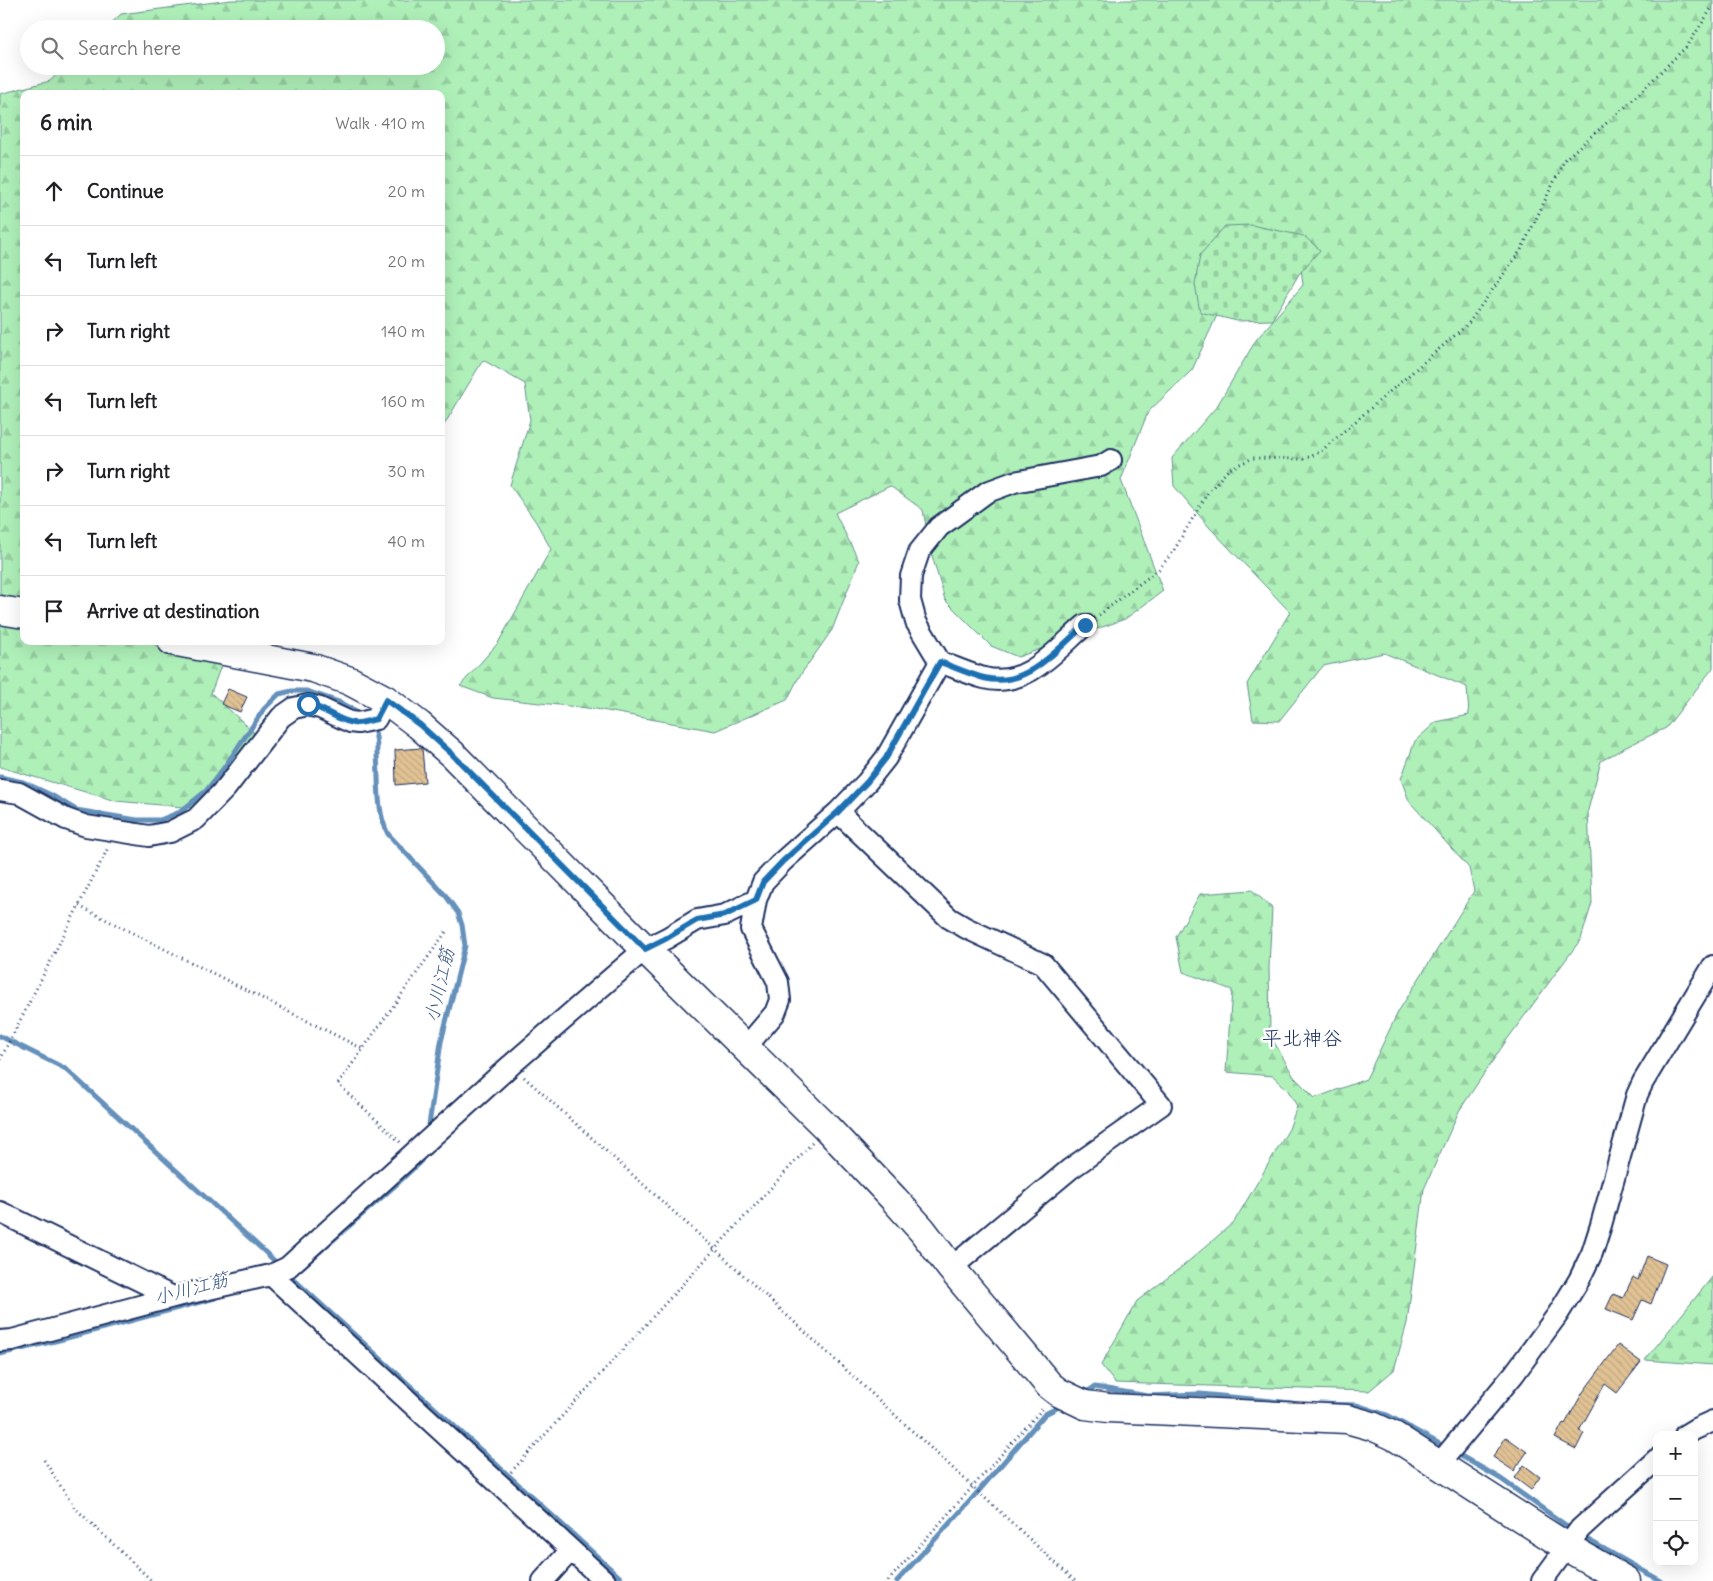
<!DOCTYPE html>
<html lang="en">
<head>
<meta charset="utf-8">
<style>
  :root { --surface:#fff; --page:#f6f6f6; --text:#202124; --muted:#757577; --line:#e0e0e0 }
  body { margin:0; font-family:Delius,"Klee One",sans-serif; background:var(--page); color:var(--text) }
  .controls { position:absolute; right:15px; bottom:15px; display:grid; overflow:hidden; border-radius:10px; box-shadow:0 5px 20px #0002 }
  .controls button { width:45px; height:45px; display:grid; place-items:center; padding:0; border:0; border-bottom:1px solid var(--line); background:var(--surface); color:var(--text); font:25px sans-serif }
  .stop { position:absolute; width:15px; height:15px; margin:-11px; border:4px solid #1f6fb2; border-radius:50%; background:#fff }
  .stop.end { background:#1f6fb2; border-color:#fff; box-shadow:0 1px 5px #0008 }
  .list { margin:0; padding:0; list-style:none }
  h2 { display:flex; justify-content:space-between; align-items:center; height:65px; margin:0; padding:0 20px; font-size:21px }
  h2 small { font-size:16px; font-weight:400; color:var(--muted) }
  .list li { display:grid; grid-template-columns:32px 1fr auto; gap:15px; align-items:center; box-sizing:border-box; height:70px; padding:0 20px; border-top:1px solid var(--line) }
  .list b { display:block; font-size:19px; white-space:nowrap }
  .list em { font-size:16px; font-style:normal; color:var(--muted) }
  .icon { flex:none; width:28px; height:28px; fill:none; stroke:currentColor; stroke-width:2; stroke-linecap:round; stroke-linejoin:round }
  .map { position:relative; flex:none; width:1713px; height:1581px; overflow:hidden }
  .search { position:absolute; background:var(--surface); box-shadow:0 5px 20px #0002; left:20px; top:20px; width:425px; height:55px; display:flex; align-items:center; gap:12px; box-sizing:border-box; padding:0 18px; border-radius:28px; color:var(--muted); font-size:19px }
  .panel { position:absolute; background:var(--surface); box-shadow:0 5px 20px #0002; left:20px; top:90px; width:425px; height:555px; border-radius:10px }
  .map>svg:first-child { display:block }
</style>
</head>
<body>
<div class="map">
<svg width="1713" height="1581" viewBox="0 0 1713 1581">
  <defs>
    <pattern id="forest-firs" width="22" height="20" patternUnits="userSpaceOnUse" patternTransform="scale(1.25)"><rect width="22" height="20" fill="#aff0b9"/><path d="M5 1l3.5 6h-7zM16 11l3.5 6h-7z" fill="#96cea1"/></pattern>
    <pattern id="cemetery-stones" width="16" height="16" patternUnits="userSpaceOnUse" patternTransform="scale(1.25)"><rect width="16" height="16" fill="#aff0b9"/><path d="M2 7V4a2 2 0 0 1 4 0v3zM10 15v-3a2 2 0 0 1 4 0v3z" fill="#96cea1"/></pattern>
    <pattern id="building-back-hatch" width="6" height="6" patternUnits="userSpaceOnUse" patternTransform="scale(1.25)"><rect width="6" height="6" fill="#e1c294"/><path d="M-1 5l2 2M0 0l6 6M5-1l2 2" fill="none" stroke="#c0a782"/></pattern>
  </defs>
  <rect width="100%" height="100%" fill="#fff"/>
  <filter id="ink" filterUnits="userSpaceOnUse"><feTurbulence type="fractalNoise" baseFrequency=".02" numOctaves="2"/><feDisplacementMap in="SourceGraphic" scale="10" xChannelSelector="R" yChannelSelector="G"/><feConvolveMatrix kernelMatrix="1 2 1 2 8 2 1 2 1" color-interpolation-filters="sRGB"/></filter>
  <g filter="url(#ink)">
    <path fill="url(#forest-firs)" stroke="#65908c" d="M231 0H1713V668L1666 728 1626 747 1601 761 1588 810 1592 903 1581 939 1506 1041 1459 1111 1424 1189 1407 1323 1394 1370 1369 1391 1115 1383 1101 1365 1137 1301 1183 1266 1234 1222 1289 1129 1297 1106 1287 1089 1273 1076 1226 1072 1232 990 1183 972 1176 937 1200 894 1252 890 1272 908 1269 967 1270 1035 1294 1077 1315 1098 1366 1079 1398 1012 1474 891 1469 868 1409 801 1401 779 1415 741 1436 722 1469 715 1467 687 1384 653 1323 666 1279 721 1253 720 1247 684 1290 612 1210 528 1174 486 1172 458 1217 406 1256 340 1303 285 1299 251 1249 245 1192 370 1148 412 1121 480 1163 591 1125 619 1018 657 991 646 945 600 931 552 923 510 890 486 835 513 859 561 832 630 799 677 787 700 715 731 596 709 493 698 460 686 498 643 551 549 536 522 510 485 530 420 525 384 483 360 441 430V94H24V641H230L211 693 257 735 194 808 116 801 0 767V94L50 81 66 66H436V29H105L121 14Z
      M1713 1276V1365L1645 1360Z"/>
    <path fill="url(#cemetery-stones)" stroke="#65908c" d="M1251 225 1304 236 1320 250 1299 274 1272 320 1237 321 1200 312 1195 284 1200 255 1225 226Z"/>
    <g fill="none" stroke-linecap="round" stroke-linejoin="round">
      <path stroke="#6590ba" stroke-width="5" d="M371 724C377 733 377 744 377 755 379 780 376 811 388 834L446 896 458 913 462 925 465 946 441 1042 428 1132
        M0 777 23 782 51 795 76 810 137 820H160L180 812 206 791 226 765 264 709 279 694 292 691H307L339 702 364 716
        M0 1036 66 1069 279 1265
        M300 1269 399 1182 421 1161 425 1152
        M287 1273 624 1581
        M0 1354 59 1340 215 1298
        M1083 1394 1095 1387 1148 1396 1200 1394 1292 1403
        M1320 1404 1357 1405 1387 1415 1447 1448
        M1454 1452 1501 1479 1574 1531
        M1581 1536 1661 1581
        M897 1581 970 1501 1045 1414 1063 1405"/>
    </g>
    <path fill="url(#building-back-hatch)" stroke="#1b2f5e" d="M228 689 247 697 240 712 221 704Z
      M422 748 425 782 396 785 395 750Z
      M1647 1256 1666 1264 1651 1304 1642 1300 1633 1320 1606 1309 1613 1294 1623 1298 1633 1277 1638 1280Z
      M1618 1345 1641 1362 1617 1393 1605 1384 1579 1431 1584 1433 1576 1449 1555 1438 1563 1423 1565 1424 1583 1392Z
      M1506 1437 1527 1452 1514 1471 1493 1457Z
      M1524 1465 1540 1477 1531 1490 1515 1478Z"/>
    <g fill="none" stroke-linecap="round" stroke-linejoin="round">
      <defs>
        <path id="street" d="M940 662 916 622 910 600 911 576 919 552 939 527 987 492 1014 482 1101 466 1111 460
          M0 790 19 793 66 819 86 826 149 836 170 832 196 819 226 788 281 717 294 708 308 705 320 708 350 722 358 723 376 719 386 700
          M838 812 949 918 966 928 1043 964 1161 1105 1070 1169 951 1268
          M746 1047 775 1013 780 1000 778 982 751 929 756 900 763 882 783 861 838 812 867 782 886 758 940 662C954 667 969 674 984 678 1026 689 1056 650 1085 625
          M0 1212 173 1297
          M271 1275 288 1267 511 1065 645 949 667 938 697 920 725 915 756 900
          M0 1341 12 1340 173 1297 271 1275 605 1581
          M1685 1435 1695 1429 1713 1421
          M1439 1464 1514 1374 1558 1314 1579 1280 1592 1253 1601 1225 1637 1095 1643 1082 1713 966
          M543 1581 571 1550
          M1542 1581 1580 1529 1657 1459"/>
        <path id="secondary" d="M0 610 24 614
          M172 641 313 668 350 681 386 700 419 725 452 754 645 949 826 1127 894 1199 922 1230 951 1268 1049 1385 1058 1392 1085 1405 1108 1408 1347 1419 1372 1426 1394 1436 1567 1547 1626 1581"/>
      </defs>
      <use href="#street" stroke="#1b2f5e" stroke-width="24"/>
      <use href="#secondary" stroke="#1b2f5e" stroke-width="31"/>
      <path stroke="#1b2f5e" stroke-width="3" stroke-dasharray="1 4" stroke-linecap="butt" d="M1099 615 1159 569 1173 552 1208 492 1229 469 1253 458 1304 459 1320 452 1468 324 1521 250 1565 159 1625 107 1688 45 1713 6
        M79 906 363 1049
        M0 1060 108 848
        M524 1077 715 1249 1075 1581
        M400 1142 338 1084 448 929
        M44 1460 74 1507 152 1581
        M511 1472 812 1143
        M888 1581 1044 1407"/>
      <use href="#street" stroke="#fff" stroke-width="20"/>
      <use href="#secondary" stroke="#fff" stroke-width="28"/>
    </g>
  </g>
  <g fill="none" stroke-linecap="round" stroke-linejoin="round" filter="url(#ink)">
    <path stroke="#1f6fb2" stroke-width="6" d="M308 704C323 708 340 721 353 723 360 724 369 721 376 719L386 700 420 725 452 754 645 949 667 938 697 920 725 915 756 900 763 882 783 861 838 812 867 782 886 758 940 662C954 667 969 674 984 678 1026 689 1056 650 1085 625"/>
  </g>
  <g text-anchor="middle" stroke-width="5" stroke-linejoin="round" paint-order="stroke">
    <g font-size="19" font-style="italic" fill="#3a5884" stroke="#fff">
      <text transform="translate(439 985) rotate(-77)" y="7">小川江筋</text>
      <text transform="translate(191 1288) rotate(-15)" y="7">小川江筋</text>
    </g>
    <g font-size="20" fill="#1b2f5e" stroke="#fff">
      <text x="1302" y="1045">平北神谷</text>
    </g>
  </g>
</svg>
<div class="controls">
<button>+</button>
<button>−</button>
<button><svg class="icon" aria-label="locate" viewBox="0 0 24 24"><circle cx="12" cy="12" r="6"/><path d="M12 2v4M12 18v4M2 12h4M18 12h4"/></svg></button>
</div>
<div class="stop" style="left:308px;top:704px"></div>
<div class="stop end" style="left:1085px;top:625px"></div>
<div class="search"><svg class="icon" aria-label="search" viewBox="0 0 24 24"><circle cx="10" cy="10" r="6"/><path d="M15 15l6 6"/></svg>Search here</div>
<section class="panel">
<h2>6 min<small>Walk · 410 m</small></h2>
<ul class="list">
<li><svg class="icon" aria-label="ahead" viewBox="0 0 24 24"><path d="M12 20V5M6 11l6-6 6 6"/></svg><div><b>Continue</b></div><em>20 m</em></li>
<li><svg class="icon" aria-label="left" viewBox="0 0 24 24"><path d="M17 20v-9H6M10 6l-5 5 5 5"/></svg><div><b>Turn left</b></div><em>20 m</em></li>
<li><svg class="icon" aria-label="right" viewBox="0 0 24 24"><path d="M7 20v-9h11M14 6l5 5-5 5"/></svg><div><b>Turn right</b></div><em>140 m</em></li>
<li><svg class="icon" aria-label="left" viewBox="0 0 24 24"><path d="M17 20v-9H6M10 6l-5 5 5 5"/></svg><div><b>Turn left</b></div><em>160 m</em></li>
<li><svg class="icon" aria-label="right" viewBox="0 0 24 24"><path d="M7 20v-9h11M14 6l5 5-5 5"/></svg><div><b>Turn right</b></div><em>30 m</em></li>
<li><svg class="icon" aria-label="left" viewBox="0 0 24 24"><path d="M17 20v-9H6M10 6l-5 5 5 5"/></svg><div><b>Turn left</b></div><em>40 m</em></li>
<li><svg class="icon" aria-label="arrive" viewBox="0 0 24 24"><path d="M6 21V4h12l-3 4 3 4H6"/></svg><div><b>Arrive at destination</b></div></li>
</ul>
</section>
</div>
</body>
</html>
